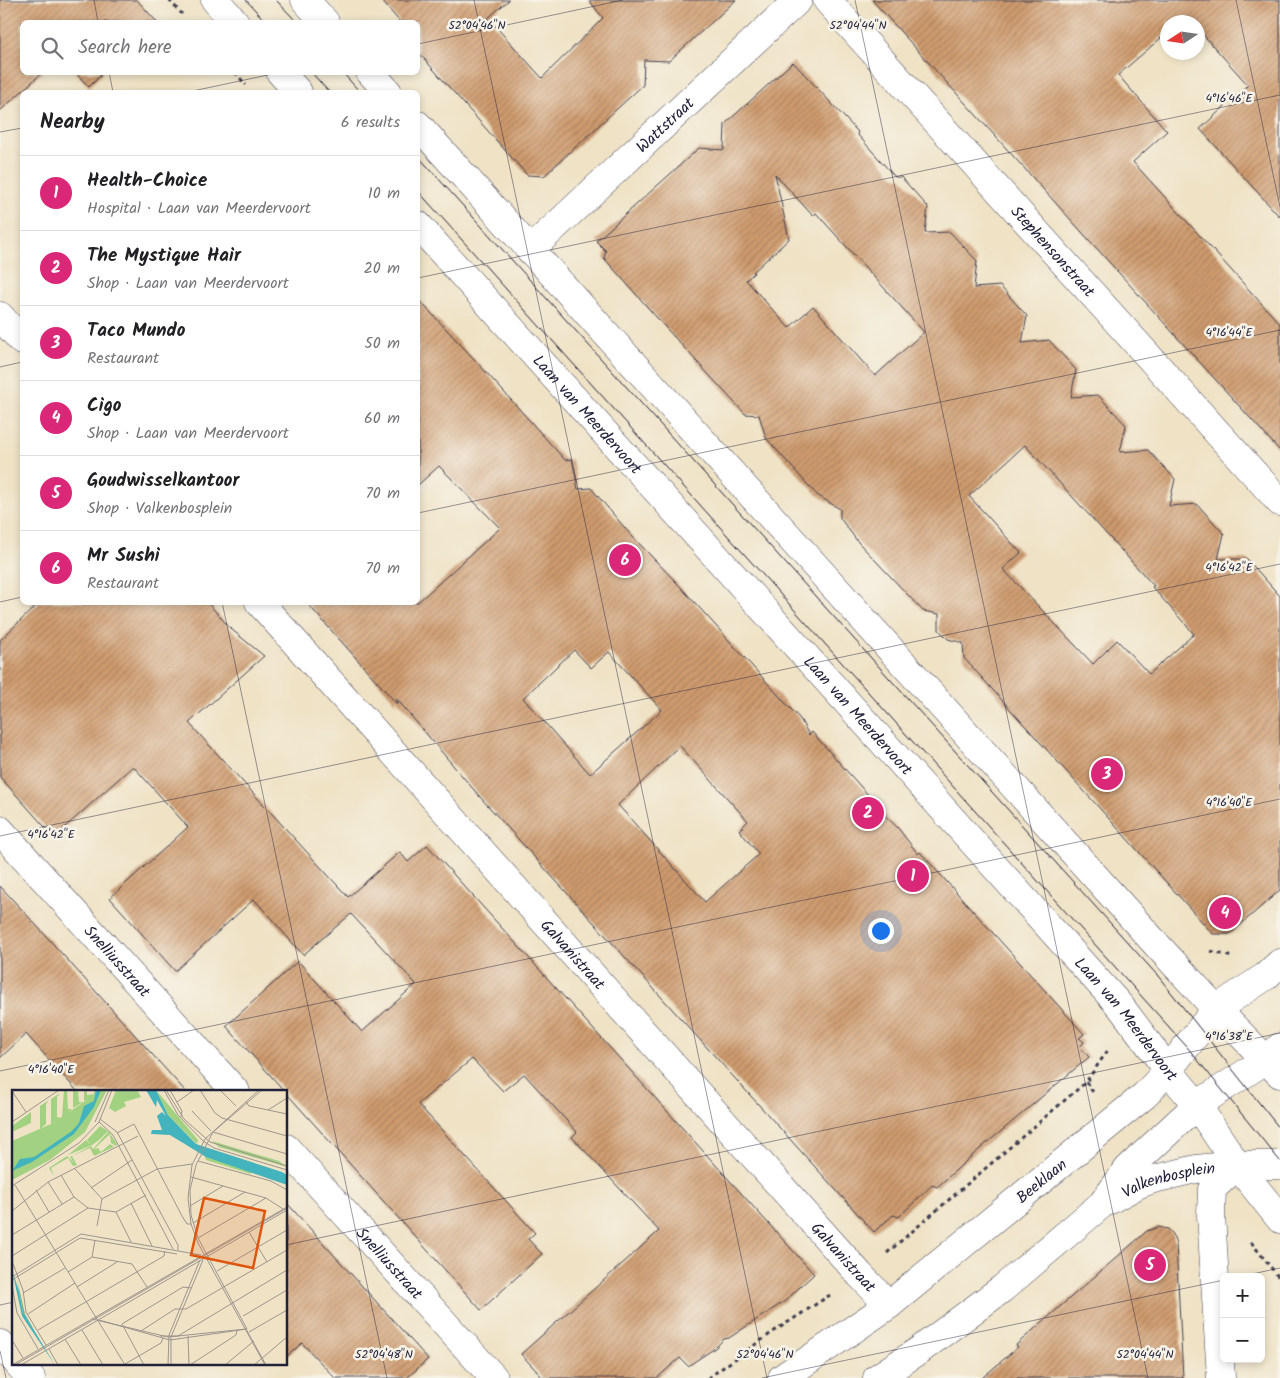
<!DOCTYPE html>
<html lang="en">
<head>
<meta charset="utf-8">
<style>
  :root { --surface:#fff; --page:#f2f2f2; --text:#202124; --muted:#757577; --line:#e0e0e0; --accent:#db2777 }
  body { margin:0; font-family:Kalam,sans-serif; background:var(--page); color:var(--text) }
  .controls { position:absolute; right:15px; bottom:15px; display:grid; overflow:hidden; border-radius:8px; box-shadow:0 2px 8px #0003 }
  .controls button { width:45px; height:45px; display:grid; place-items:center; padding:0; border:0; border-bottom:1px solid var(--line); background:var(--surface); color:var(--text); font:25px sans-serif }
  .compass { position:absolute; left:1160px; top:15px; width:45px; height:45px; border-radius:50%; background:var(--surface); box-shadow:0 2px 8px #0003; rotate:258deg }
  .you { position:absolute; left:880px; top:930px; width:18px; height:18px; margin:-12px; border:4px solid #fff; border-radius:50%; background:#1a73e8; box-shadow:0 0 0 8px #1a73e833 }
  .badge { display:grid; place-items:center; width:32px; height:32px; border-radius:50%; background:var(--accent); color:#fff; font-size:16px; font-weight:700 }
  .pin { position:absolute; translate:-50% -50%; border:2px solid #fff; box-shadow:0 1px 5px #0006 }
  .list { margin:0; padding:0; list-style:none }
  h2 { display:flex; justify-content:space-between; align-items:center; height:65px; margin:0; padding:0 20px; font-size:21px }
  h2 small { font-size:16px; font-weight:400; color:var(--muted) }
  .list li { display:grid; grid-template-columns:32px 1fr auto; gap:15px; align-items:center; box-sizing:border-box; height:75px; padding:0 20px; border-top:1px solid var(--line) }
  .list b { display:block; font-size:19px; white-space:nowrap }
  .list p { margin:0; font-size:16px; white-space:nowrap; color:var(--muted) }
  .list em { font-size:16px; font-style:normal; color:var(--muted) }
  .icon { flex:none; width:28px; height:28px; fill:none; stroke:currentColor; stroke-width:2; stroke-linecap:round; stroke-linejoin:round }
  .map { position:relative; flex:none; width:1280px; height:1378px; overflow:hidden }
  .search { position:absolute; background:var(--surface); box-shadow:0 2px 8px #0003; left:20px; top:20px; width:400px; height:55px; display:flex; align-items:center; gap:12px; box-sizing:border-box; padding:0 18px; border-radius:8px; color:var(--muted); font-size:19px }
  .panel { position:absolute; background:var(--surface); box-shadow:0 2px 8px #0003; left:20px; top:90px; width:400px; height:515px; border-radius:8px }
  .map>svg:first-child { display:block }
</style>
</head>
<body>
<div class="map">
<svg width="1280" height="1378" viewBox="0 0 1280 1378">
  <defs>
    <pattern id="building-hatch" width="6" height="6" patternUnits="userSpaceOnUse" patternTransform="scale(1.25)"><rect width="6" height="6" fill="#cf9b6e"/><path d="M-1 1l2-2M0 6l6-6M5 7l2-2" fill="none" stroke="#a87e5c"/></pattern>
  </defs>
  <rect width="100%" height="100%" fill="#f7f3e8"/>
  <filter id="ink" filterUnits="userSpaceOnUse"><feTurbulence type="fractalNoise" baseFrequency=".02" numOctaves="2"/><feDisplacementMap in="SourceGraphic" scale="10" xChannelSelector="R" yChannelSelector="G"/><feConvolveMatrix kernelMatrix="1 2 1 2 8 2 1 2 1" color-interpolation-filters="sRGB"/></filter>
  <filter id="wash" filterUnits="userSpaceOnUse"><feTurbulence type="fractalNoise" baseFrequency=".0096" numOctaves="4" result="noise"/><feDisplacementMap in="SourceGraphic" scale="20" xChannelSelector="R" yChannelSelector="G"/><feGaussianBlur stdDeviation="1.12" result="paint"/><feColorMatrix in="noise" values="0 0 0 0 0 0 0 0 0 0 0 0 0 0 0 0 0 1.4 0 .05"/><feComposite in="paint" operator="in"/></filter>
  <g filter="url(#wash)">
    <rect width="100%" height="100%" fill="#efe2c5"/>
    <g id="blocks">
      <path fill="url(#building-hatch)" fill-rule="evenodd" d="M0 0H137L157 22H22V72H43L0 111Z
        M381 0H509L488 18 542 78 603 18 589 0H736L669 61 644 60 643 85 544 176 527 175 418 52V22H400Z
        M872 0H1280V217L1200 129 1248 85 1198 29V22H1192L1186 16 1178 22H1168V32L1118 75 1167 131 1133 162 1280 324V451Z
        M793 62 858 132 857 134 895 177H901L928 207 925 233 950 232 977 261 974 288 1000 286 1027 316 1022 343 1049 340 1076 370 1071 397 1098 395 1126 425 1120 452 1148 450 1175 479 1169 506 1197 504 1224 534 1218 559H1247L1280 596V890L1230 934H1213L973 668 964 658 963 643 948 639 939 630V614L923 611 858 542 840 518V509L817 495 766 438 759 415 745 414 665 327 604 258 606 251 596 241 699 148 724 150 725 124ZM775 174 813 216 816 213 924 332 875 376 813 306 789 328 746 280 754 273 753 272 789 239ZM1025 445 1154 586 1152 587 1194 634 1149 674 1117 640 1093 664 1003 569 1021 553 969 496Z
        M75 72H104L89 87Z
        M418 299 476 361 565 460 572 459 578 489 591 488 630 534 677 583 800 719 809 735 812 732 877 805 876 807 898 828 918 854 920 852 1084 1034 1079 1038 1084 1042 1080 1047 1089 1057 974 1154 937 1187 932 1185 899 1217 893 1215 874 1232 480 797 395 697 397 704 306 602H418L500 528 439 466 418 485ZM574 650 591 668 609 652 662 710 590 774 523 698ZM680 746 748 821 739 830 759 854 705 902 618 805Z
        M40 602H207L231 629 264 656 189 723 348 897 400 852 408 862 427 845 814 1274 785 1301 729 1338 724 1339 715 1348 688 1366 680 1358 657 1378H543L521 1354 659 1231 572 1137 577 1132 524 1074 503 1091 472 1059 418 1104 535 1233 528 1239 542 1254 481 1310 226 1026 298 961 362 1032 416 984 351 914 303 955 254 899 175 971 110 898 188 827 133 766 54 837 0 777V640Z
        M0 886 37 926 186 1092H78L26 1034 0 1058Z
        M286 1202 428 1359 407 1378H335L302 1343 286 1357Z
        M1158 1227 1168 1229 1173 1234 1176 1244 1183 1378H982L1018 1347 1016 1345 1147 1231Z"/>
    </g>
  </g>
  <g filter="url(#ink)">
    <use href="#blocks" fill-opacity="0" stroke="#413f50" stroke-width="1"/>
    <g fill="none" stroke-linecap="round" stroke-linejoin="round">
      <defs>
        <g id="minor">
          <path id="s1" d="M827 0 1280 502"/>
          <path id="s2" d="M530 250 798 0"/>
          <path d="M0 316 22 341"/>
          <path id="s3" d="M259 602 860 1275 889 1305"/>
          <path id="s4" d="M0 830 236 1092"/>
          <path id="s5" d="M286 1148 494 1378"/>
          <path d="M0 1344 14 1359"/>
          <path d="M18 1364 31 1378"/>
          <path d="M1221 1378 1211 1215 1212 1189 1237 1165"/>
        </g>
        <g id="tertiary">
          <path d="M215 0 235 22"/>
          <path d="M305 0 325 22"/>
          <path d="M280 72 298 92"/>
          <path d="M370 72 388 92"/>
          <path d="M418 125 1156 944 1216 1009 1280 1074"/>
          <path id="s6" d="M418 225 1121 1007 1168 1070 1197 1105 1237 1165 1280 1219"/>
          <path id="s7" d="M1108 1201 1139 1184 1150 1180 1196 1169 1237 1165H1280"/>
          <path id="s8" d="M782 1378 889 1305 1145 1095 1168 1070 1216 1009 1266 976 1280 963"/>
          <path d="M877 1378 917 1352 1003 1288 1102 1204 1128 1169 1197 1105 1267 1059 1280 1047"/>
        </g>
      </defs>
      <use href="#minor" stroke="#413f50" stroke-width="29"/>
      <use href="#tertiary" stroke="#413f50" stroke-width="29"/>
      <path stroke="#413f50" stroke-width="3" stroke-dasharray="4 4" stroke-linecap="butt" d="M169 0 182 14
        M235 72 246 85
        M1211 951 1232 957
        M1086 1082 1093 1092
        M1251 1242 1280 1279
        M887 1253 1086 1082 1108 1050
        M708 1378 773 1332 830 1295"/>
      <use href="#minor" stroke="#fff" stroke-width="28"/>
      <use href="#tertiary" stroke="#fff" stroke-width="28"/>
      <path stroke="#22223b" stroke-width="1" d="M246 0 266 22
        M276 0 297 22
        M311 72 329 92
        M342 72 360 92
        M418 156 1158 976 1280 1129
        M418 191 1187 1047 1280 1161"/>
    </g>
  </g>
  <path fill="none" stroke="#22223b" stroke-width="1" stroke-opacity="0.45" d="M94 0 98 22M474 0 767 1378M855 0 1148 1378M1236 0 1280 207M418 44 623 0M109 72 113 92M188 92 282 72M0 132 22 128M418 278 1280 95M0 367 22 362M418 513 1280 330M0 602 22 597M222 602 387 1378M0 836 1280 564M0 1071 1280 799M286 1245 1280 1033M1238 1277 1280 1268M0 1305 14 1302M0 1351 6 1378M762 1378 1224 1280"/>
  <g text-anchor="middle" stroke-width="5" stroke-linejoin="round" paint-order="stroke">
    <g font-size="16" fill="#22223b" stroke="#f7f3e8">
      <text dy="6" stroke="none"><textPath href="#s2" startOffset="184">Wattstraat</textPath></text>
      <text dy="6" stroke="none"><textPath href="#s1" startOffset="338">Stephensonstraat</textPath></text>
      <text dy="6" stroke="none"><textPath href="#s6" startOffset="254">Laan van Meerdervoort</textPath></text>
      <text dy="6" stroke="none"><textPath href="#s6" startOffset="659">Laan van Meerdervoort</textPath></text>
      <text dy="6" stroke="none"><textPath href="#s3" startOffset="472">Galvanistraat</textPath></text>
      <text dy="6" stroke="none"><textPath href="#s4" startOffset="176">Snelliusstraat</textPath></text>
      <text dy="6" stroke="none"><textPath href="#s6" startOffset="1064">Laan van Meerdervoort</textPath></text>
      <text dy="6" stroke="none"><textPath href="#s8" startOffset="326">Beeklaan</textPath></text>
      <text dy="6" stroke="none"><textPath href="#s7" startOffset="65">Valkenbosplein</textPath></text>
      <text dy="6" stroke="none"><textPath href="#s3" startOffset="878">Galvanistraat</textPath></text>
      <text dy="6" stroke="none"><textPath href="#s5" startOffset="155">Snelliusstraat</textPath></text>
    </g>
  </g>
  <g transform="translate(12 1090)">
    <rect width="275" height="275" fill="#efe2c5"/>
    <path d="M52 0H55L56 19H60L56 23 62 25 23 46 53 25 50 27ZM61 0H66L67 12H72V0H75V10L61 18ZM104 0H125L129 7 112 12 114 16 103 22 97 18ZM144 0 186 50 185 54 156 25ZM48 3 45 7V27L49 28 39 34V9ZM37 10 34 14V34L28 39V16ZM19 22V33L0 42V36ZM88 36 96 41 87 50 80 55 56 65 74 50 79 55 75 50ZM97 41 99 45 105 54 104 56 99 53 98 44 82 59 86 58 89 62 98 54 102 57 82 66 78 58 60 66 65 75 61 76 56 68 39 78 42 86 37 78 55 66 62 73 58 67 79 56 81 59ZM200 51 267 71 275 77 207 57ZM192 64 239 81V84L194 70Z" fill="#a2d281"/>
    <path d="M5 189 13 224 30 255 11 222Z" fill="#81b46f"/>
    <path d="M82 0H95L73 42 38 70 0 90V51L39 34 75 10V5L82 4Z" fill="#a2d281"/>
    <path d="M84 0H89L82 17 62 44 20 72 0 81 8 69 22 67 60 41 67 33 72 16 82 11ZM134 0H144L156 25 184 54 270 82 275 85V95L194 67 158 45 139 44 140 40H150L145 26 150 22 154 26 145 10 144 17ZM0 180 7 201 11 222 43 275 10 226Z" fill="#43b3bd"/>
    <path fill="none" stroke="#9d958e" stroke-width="1" d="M152 0 166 25 191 51 202 58 275 80M154 0 172 29 198 52 275 76M158 0 170 21 169 27M188 0 203 23 210 28 275 46M208 0 224 16M247 0 193 49 180 75 176 108 179 134 186 153 253 275M0 1 14 22M165 12 182 0M234 12 237 16 275 24M256 20 275 8M180 21 199 41M88 29 105 42 166 155V160M0 32 47 0M83 32 97 0M87 32 101 45 161 159M201 42 275 64M105 43 122 34 170 126 175 134H179M186 71 259 91 275 100M63 79 90 109M49 85 62 107 76 118 104 122 134 105M179 87 254 108 271 119M36 92 50 114M3 95 113 275M0 96 67 53 87 32 100 0M79 98 120 70M24 100 37 122M90 109 145 79 180 74M119 113 140 156M178 116 211 96M0 121 36 92 126 46M104 122 119 152M181 133 233 102M85 136 90 109M237 142 255 172M0 145 62 107M186 148 254 108M0 166 76 118M80 167 83 150M0 171 11 200 14 222 34 255M205 181 275 140M56 182 80 167 120 174 135 197M0 187 69 144 189 165M0 190 68 148 165 164M0 195 5 223 26 259M65 197 105 172M11 203 53 178M16 224 63 193M231 226 275 200M80 229 156 247 234 239 254 275M87 230 158 250 235 239M235 239 186 148 179 125 178 100 184 75 201 42 250 0M26 240 152 166 153 161M70 240 91 275M129 241 163 219H174L275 160M237 242 275 220M148 246H167M166 246 275 180M176 246 177 275M53 249 69 275M0 250 11 268M37 259 46 275M113 274 149 253 151 248M0 275 275 117M3 275 275 118M9 275 275 120M132 275 110 234 171 197 179 198M156 275 157 245 188 170M159 275V247L191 170M178 275 224 245 225 240M213 275 242 251M242 275 275 247"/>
    <path fill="#de560e" fill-opacity="0.15" stroke="#de560e" stroke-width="2.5" d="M192 108 253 121 241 178 179 165Z"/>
    <rect width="275" height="275" fill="none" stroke="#22223b" stroke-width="2.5"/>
  </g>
  <g font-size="12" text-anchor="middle" fill="#22223b" stroke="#f7f3e8" stroke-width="5" stroke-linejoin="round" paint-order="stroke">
    <text x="477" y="29">52°04'46"N</text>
    <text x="858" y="29">52°04'44"N</text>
    <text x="1229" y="102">4°16'46"E</text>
    <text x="1229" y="336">4°16'44"E</text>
    <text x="1229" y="571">4°16'42"E</text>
    <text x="1229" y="806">4°16'40"E</text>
    <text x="51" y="838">4°16'42"E</text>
    <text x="1229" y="1040">4°16'38"E</text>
    <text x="51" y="1073">4°16'40"E</text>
    <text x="384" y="1358">52°04'48"N</text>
    <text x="765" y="1358">52°04'46"N</text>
    <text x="1145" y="1358">52°04'44"N</text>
  </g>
</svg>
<div class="controls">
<button>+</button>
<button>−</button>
</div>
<svg class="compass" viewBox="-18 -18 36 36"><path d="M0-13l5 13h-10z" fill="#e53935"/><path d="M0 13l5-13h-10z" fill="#757577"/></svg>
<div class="you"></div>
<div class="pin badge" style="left:913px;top:876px">1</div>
<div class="pin badge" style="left:868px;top:813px">2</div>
<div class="pin badge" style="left:1107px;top:774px">3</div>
<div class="pin badge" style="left:1225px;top:913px">4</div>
<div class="pin badge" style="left:1150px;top:1265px">5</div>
<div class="pin badge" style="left:625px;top:560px">6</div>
<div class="search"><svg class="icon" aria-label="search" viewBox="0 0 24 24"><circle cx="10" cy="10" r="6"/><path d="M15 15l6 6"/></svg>Search here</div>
<section class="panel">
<h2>Nearby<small>6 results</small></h2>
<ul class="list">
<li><span class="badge">1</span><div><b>Health-Choice</b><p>Hospital · Laan van Meerdervoort</p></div><em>10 m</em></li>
<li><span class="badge">2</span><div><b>The Mystique Hair</b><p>Shop · Laan van Meerdervoort</p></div><em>20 m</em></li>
<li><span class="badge">3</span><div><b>Taco Mundo</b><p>Restaurant</p></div><em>50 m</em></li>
<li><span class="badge">4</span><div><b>Cigo</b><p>Shop · Laan van Meerdervoort</p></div><em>60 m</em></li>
<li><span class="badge">5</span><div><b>Goudwisselkantoor</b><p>Shop · Valkenbosplein</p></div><em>70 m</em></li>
<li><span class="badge">6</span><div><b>Mr Sushi</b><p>Restaurant</p></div><em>70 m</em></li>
</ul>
</section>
</div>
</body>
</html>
